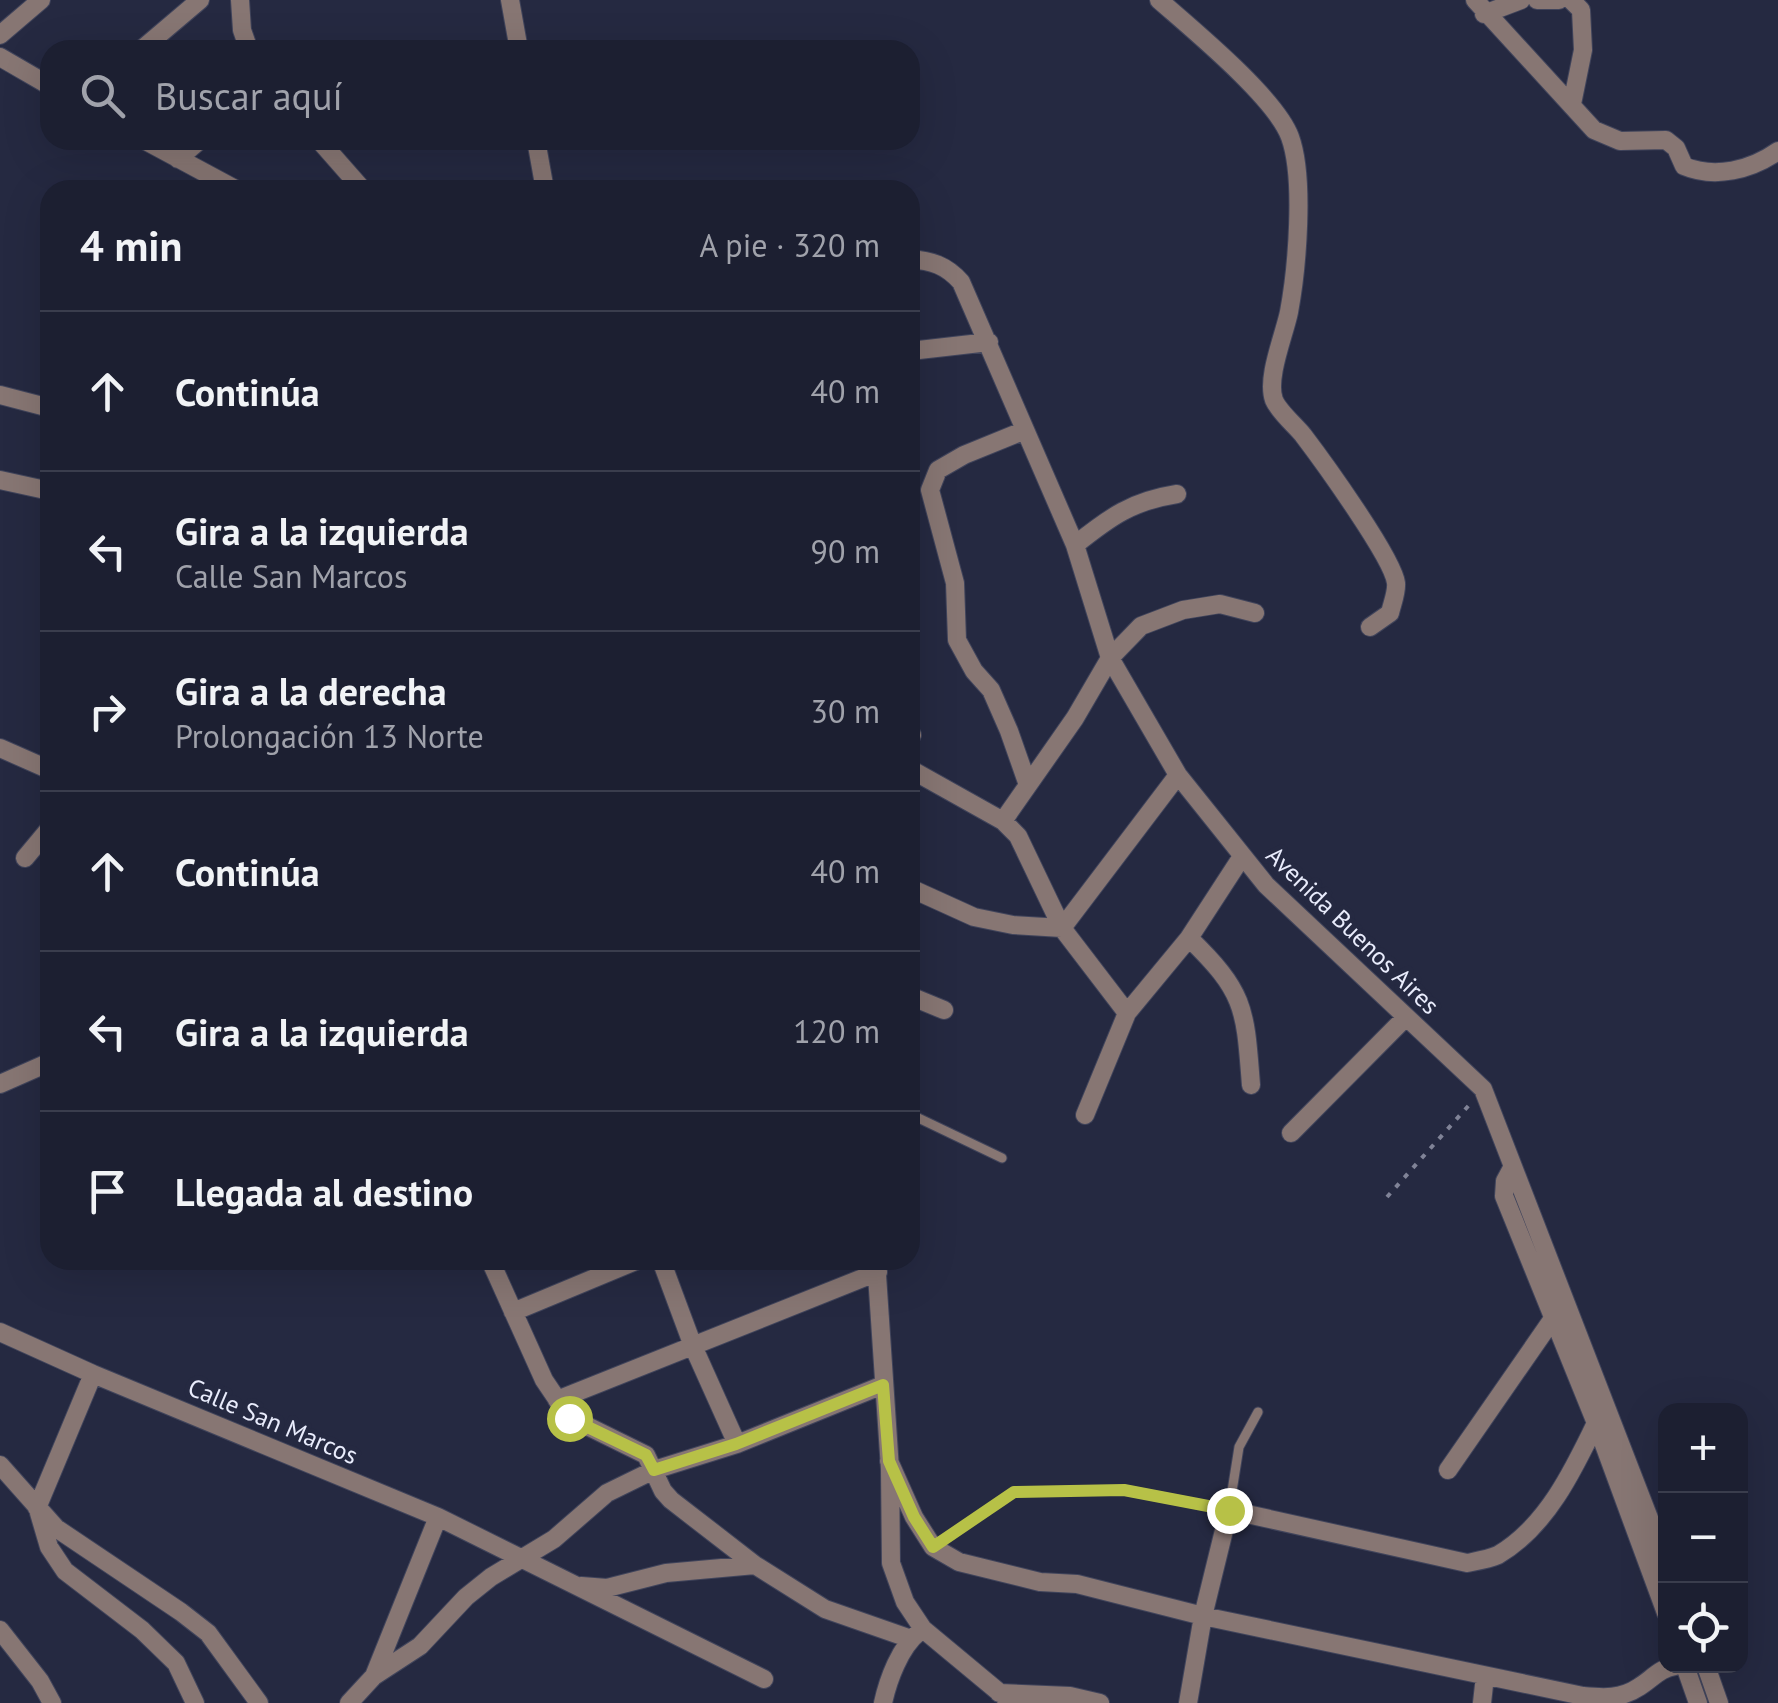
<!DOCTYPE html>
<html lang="es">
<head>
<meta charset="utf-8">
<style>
  :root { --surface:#1c1f31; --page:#292c3d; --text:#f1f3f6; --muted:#a0a2ab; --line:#3a3d4d }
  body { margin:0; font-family:"PT Sans",sans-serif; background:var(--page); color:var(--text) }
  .controls { position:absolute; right:30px; bottom:30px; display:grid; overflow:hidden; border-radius:20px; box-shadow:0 10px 40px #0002 }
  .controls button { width:90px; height:90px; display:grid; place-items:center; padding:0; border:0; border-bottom:2px solid var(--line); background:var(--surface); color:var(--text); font:50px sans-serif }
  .stop { position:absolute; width:30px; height:30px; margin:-22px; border:8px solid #b7c147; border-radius:50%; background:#fff }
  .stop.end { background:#b7c147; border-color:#fff; box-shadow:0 2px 10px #0008 }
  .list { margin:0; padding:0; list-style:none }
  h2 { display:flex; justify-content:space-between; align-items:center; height:130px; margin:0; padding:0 40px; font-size:42px }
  h2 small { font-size:32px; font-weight:400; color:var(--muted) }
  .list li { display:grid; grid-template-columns:65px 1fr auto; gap:30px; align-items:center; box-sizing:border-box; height:160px; padding:0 40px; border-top:2px solid var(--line) }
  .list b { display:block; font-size:38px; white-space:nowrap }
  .list p { margin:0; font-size:32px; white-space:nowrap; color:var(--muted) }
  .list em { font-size:32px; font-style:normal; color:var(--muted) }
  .icon { flex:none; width:55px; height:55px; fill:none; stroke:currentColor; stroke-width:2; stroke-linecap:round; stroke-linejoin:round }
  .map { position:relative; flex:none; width:1778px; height:1703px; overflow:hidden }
  .search { position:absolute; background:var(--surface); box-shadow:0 10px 40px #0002; left:40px; top:40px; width:880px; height:110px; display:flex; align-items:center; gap:25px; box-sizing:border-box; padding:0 35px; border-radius:30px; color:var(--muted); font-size:38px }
  .panel { position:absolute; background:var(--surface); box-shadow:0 10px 40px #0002; left:40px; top:180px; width:880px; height:1090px; border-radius:30px }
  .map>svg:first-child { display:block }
</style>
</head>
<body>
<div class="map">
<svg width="1778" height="1703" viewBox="0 0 1778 1703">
  <rect width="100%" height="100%" fill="#252941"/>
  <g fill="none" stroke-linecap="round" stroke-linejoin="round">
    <defs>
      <path id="service" d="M910 1114 1002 1158
        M1124 1490 1229 1510 1239 1447 1258 1412"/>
      <path id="minor" d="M240 0 242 30 249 50
        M510 0 519 50
        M1159 0C1192 29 1276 98 1290 137 1305 178 1297 269 1289 312 1284 336 1266 378 1274 400 1279 412 1295 425 1303 435 1322 460 1393 558 1396 583 1397 592 1392 604 1390 613L1370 627
        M1475 0 1594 130 1620 141 1666 140 1676 148 1684 166C1715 179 1751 170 1778 151
        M1537 0H1559
        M1571 0 1581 10 1583 50 1572 104
        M1484 14 1521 0
        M0 35 41 0
        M141 50 200 0
        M0 57 50 86
        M144 140 237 190
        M319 140 363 190
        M536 140 545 190
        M178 159 200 140
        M910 259C932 261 946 265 961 282L1075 545 1110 658 1178 775 1266 885 1483 1089 1666 1562
        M910 351 989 342
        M0 395 50 408
        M1023 431 964 455 938 470 930 490 955 583 957 640 974 671 991 690 1009 731 1028 785
        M0 480 50 491
        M1075 545C1110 517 1132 501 1177 494
        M910 732 912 735
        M0 748 50 770
        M910 769 1003 821 1018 836 1062 928 1127 1013
        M1003 821 1075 718 1110 658 1141 626 1183 610 1220 604 1255 613
        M25 858 50 828
        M910 888 974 917 1013 925 1062 928 1178 775
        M1189 938C1246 993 1245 1009 1251 1085
        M910 996 944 1010
        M0 1084 50 1062
        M1085 1115 1127 1013 1189 938 1241 858
        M1291 1133 1406 1017
        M1512 1168 1505 1181 1504 1196 1596 1423 1666 1613
        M490 1260 544 1380 569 1417 646 1455 663 1491 671 1500 755 1565
        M661 1260 693 1346 737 1444
        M876 1260 890 1469 891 1563 905 1602 923 1629 1012 1703
        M513 1312 638 1260
        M0 1332 93 1374 438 1517 764 1679
        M557 1400 878 1272
        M889 1461 914 1517 933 1547 959 1562 1040 1582 1077 1584 1203 1616 1583 1696C1604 1698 1621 1699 1639 1687 1652 1679 1660 1668 1675 1666
        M0 1465 56 1528 181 1612 208 1633 259 1703
        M1448 1470 1552 1320 1561 1317
        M37 1508 93 1374
        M39 1513 49 1547 65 1571 142 1630 176 1663 195 1703
        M581 1586 607 1588 666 1573 755 1565 825 1609 911 1639
        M0 1630 40 1681 52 1703
        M1685 1666 1698 1703
        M1706 1666 1719 1703
        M374 1676 438 1517
        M999 1693 1070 1696 1100 1703
        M349 1703 374 1676 420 1646 466 1597 491 1577 554 1539 607 1493 654 1470 737 1444 883 1385
        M883 1703C888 1680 900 1647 919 1632
        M1188 1703 1203 1616 1229 1510 1467 1563C1477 1561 1489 1559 1498 1555 1546 1527 1573 1471 1596 1423
        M1482 1703 1485 1676"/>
    </defs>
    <use href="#service" stroke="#40445b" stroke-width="11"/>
    <use href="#minor" stroke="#40445b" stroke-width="20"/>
    <path stroke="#808397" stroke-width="4" stroke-dasharray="5 8" stroke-linecap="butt" d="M1387 1197 1470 1104
      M949 1536 1014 1493 1112 1490"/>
    <use href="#service" stroke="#877673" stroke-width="9"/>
    <use href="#minor" stroke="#877673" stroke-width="18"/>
  </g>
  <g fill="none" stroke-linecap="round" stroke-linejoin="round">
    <path stroke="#b7c147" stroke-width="12" d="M569 1418 646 1455 654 1470 736 1444 883 1385 889 1461 914 1517 933 1547 1014 1492 1124 1490 1229 1510"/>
  </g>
  <g text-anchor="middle" stroke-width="10" stroke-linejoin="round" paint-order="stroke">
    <g font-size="25" fill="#e9ecfc" stroke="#252941">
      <text transform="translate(1353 930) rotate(44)" y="9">Avenida Buenos Aires</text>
      <text transform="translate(273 1421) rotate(23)" y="9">Calle San Marcos</text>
    </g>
  </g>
</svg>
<div class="controls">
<button>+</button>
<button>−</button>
<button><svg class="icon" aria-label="locate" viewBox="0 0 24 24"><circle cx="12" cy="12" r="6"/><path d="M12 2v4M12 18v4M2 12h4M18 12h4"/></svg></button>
</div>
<div class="stop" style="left:569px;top:1418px"></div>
<div class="stop end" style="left:1229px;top:1510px"></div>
<div class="search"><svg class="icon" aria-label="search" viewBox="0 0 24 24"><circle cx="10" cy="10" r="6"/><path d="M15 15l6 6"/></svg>Buscar aquí</div>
<section class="panel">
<h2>4 min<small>A pie · 320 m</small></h2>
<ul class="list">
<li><svg class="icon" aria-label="ahead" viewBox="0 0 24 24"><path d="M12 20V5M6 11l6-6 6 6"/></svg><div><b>Continúa</b></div><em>40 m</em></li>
<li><svg class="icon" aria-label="left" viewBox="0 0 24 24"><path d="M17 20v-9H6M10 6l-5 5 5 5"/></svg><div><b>Gira a la izquierda</b><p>Calle San Marcos</p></div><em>90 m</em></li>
<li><svg class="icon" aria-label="right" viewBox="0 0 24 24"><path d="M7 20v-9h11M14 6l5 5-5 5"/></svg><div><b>Gira a la derecha</b><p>Prolongación 13 Norte</p></div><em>30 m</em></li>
<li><svg class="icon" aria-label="ahead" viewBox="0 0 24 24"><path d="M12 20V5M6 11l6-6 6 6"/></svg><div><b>Continúa</b></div><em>40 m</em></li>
<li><svg class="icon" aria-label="left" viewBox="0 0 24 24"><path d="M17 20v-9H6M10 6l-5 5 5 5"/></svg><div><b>Gira a la izquierda</b></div><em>120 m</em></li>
<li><svg class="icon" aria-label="arrive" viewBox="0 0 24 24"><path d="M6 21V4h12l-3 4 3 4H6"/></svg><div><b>Llegada al destino</b></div></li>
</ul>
</section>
</div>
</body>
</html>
